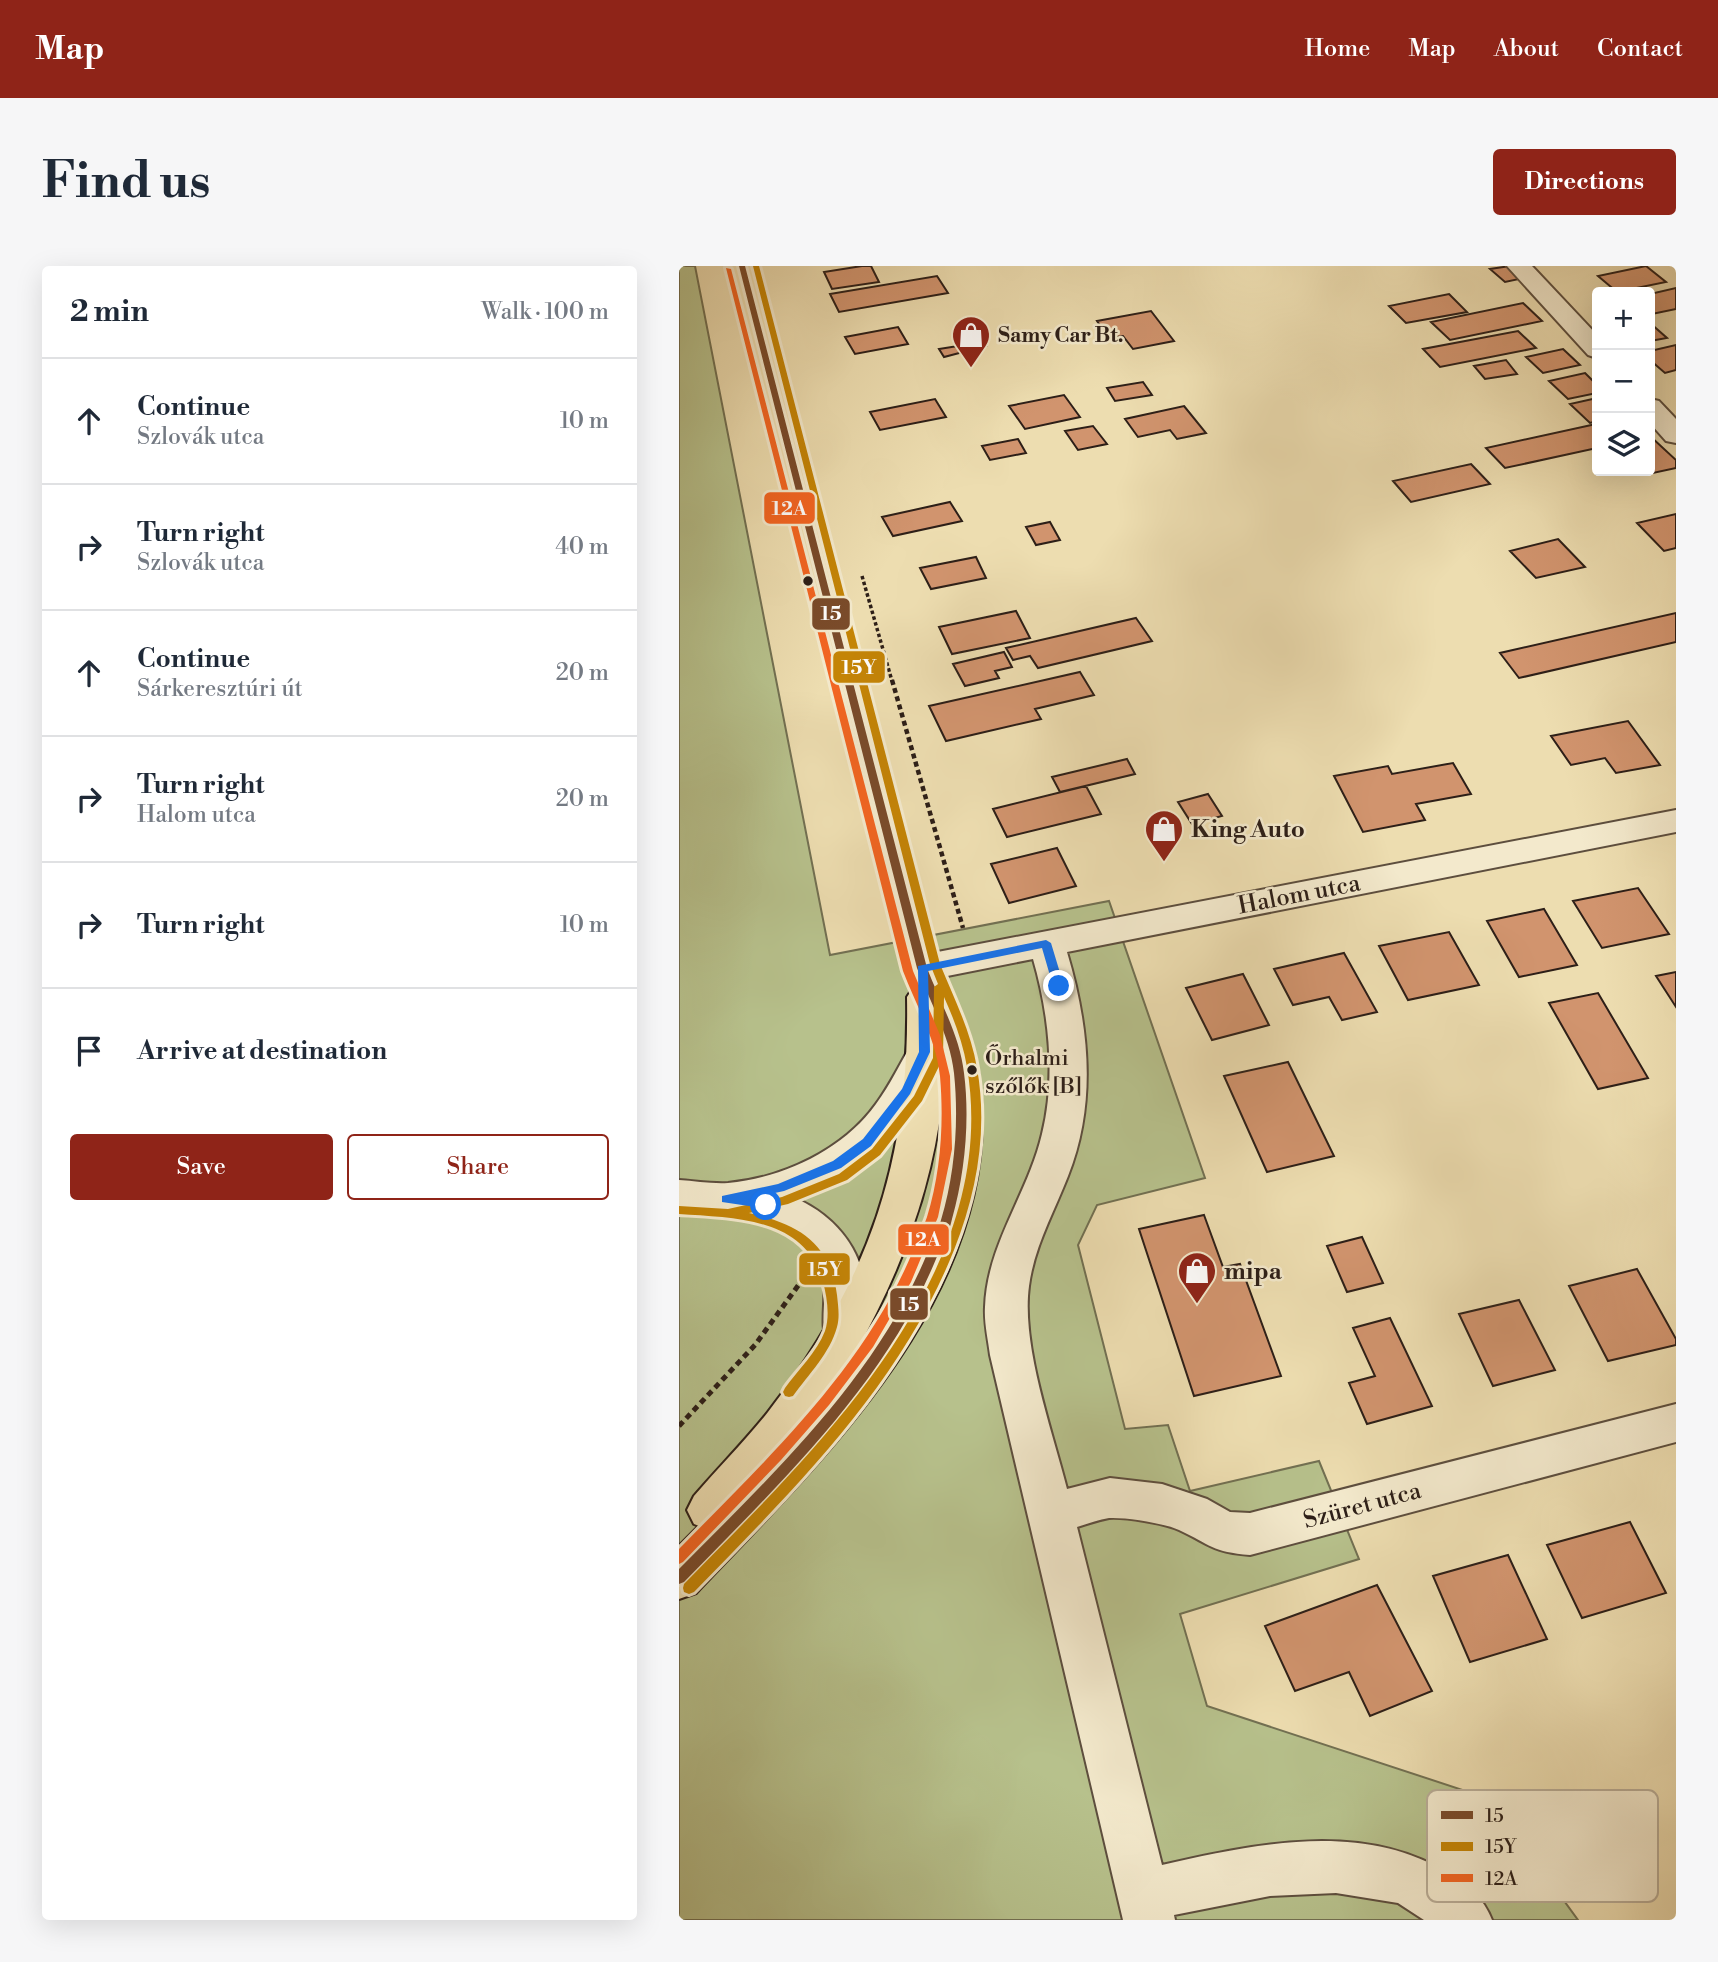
<!DOCTYPE html>
<html lang="en">
<head>
<meta charset="utf-8">
<style>
  :root { --surface:#fff; --page:#f6f6f7; --text:#1f2937; --muted:#747a83; --line:#e0e1e3; --accent:#8f2418 }
  body { margin:0; font-family:"Libre Bodoni",serif; background:var(--page); color:var(--text) }
  .controls { position:absolute; right:21px; top:21px; display:grid; overflow:hidden; border-radius:7px; box-shadow:0 7px 28px #0002 }
  .controls button { width:63px; height:63px; display:grid; place-items:center; padding:0; border:0; border-bottom:2px solid var(--line); background:var(--surface); color:var(--text); font:35px sans-serif }
  .stop { position:absolute; width:21px; height:21px; margin:-16px; border:5px solid #1a73e8; border-radius:50%; background:#fff }
  .stop.end { background:#1a73e8; border-color:#fff; box-shadow:0 2px 7px #0008 }
  .list { margin:0; padding:0; list-style:none }
  h2 { display:flex; justify-content:space-between; align-items:center; height:91px; margin:0; padding:0 28px; font-size:30px }
  h2 small { font-size:23px; font-weight:400; color:var(--muted) }
  .list li { display:grid; grid-template-columns:46px 1fr auto; gap:21px; align-items:center; box-sizing:border-box; height:126px; padding:0 28px; border-top:2px solid var(--line) }
  .list b { display:block; font-size:26px; white-space:nowrap }
  .list p { margin:0; font-size:23px; white-space:nowrap; color:var(--muted) }
  .list em { font-size:23px; font-style:normal; color:var(--muted) }
  .actions { display:flex; gap:14px; padding:21px 28px }
  .actions a { flex:1; padding:16px 0; border:2px solid var(--accent); border-radius:7px; text-align:center; font-size:24px; color:var(--accent) }
  .actions .main { background:var(--accent); color:#fff }
  .icon { flex:none; width:38px; height:38px; fill:none; stroke:currentColor; stroke-width:2; stroke-linecap:round; stroke-linejoin:round }
  .map { position:relative; flex:none; width:997px; height:1654px; overflow:hidden; border-radius:7px }
  header { display:flex; align-items:center; gap:42px; box-sizing:border-box; height:98px; padding:0 35px; background:var(--accent); color:#fff }
  header strong { font-size:33px }
  nav { display:flex; gap:38px; margin-inline-start:auto; font-size:24px }
  .intro { display:flex; align-items:center; justify-content:space-between; box-sizing:border-box; height:168px; padding:0 42px }
  h1 { margin:0; font-size:49px }
  .button { padding:18px 32px; border-radius:7px; background:var(--accent); color:#fff; font-size:24px; font-weight:700 }
  main { display:flex; gap:42px; padding:0 42px }
  aside { flex:1; background:var(--surface); border-radius:7px; box-shadow:0 7px 28px #0002 }
  .map>svg:first-child { display:block }
</style>
</head>
<body>
<header>
<strong>Map</strong>
<nav><a>Home</a><a>Map</a><a>About</a><a>Contact</a></nav>
</header>
<div class="intro"><h1>Find us</h1><a class="button">Directions</a></div>
<main>
<aside>
<h2>2 min<small>Walk · 100 m</small></h2>
<ul class="list">
<li><svg class="icon" aria-label="ahead" viewBox="0 0 24 24"><path d="M12 20V5M6 11l6-6 6 6"/></svg><div><b>Continue</b><p>Szlovák utca</p></div><em>10 m</em></li>
<li><svg class="icon" aria-label="right" viewBox="0 0 24 24"><path d="M7 20v-9h11M14 6l5 5-5 5"/></svg><div><b>Turn right</b><p>Szlovák utca</p></div><em>40 m</em></li>
<li><svg class="icon" aria-label="ahead" viewBox="0 0 24 24"><path d="M12 20V5M6 11l6-6 6 6"/></svg><div><b>Continue</b><p>Sárkeresztúri út</p></div><em>20 m</em></li>
<li><svg class="icon" aria-label="right" viewBox="0 0 24 24"><path d="M7 20v-9h11M14 6l5 5-5 5"/></svg><div><b>Turn right</b><p>Halom utca</p></div><em>20 m</em></li>
<li><svg class="icon" aria-label="right" viewBox="0 0 24 24"><path d="M7 20v-9h11M14 6l5 5-5 5"/></svg><div><b>Turn right</b></div><em>10 m</em></li>
<li><svg class="icon" aria-label="arrive" viewBox="0 0 24 24"><path d="M6 21V4h12l-3 4 3 4H6"/></svg><div><b>Arrive at destination</b></div></li>
</ul>
<div class="actions"><a class="main">Save</a><a>Share</a></div>
</aside>
<div class="map">
<svg width="997" height="1654" viewBox="0 0 997 1654">
  <rect width="100%" height="100%" fill="#edddb0"/>
  <filter id="stains"><feTurbulence type="fractalNoise" baseFrequency=".00286" numOctaves="4"/><feColorMatrix values="0 0 0 0 .2 0 0 0 0 .09 0 0 0 0 .02 0 0 0 .5 -.17"/></filter>
  <radialGradient id="worn" r=".72"><stop offset=".6" stop-color="#630" stop-opacity="0"/><stop offset="1" stop-color="#630" stop-opacity=".3"/></radialGradient>
  <path fill="#b7c18c" stroke="#727052" stroke-width="2" d="M0 0H16L151 689 430 635 526 912 418 939 399 979 446 1163 489 1159 511 1225 640 1195 680 1293 501 1348 528 1440 811 1533 899 1654H0Z"/>
  <path fill="#d1946e" stroke="#2d1f18" stroke-width="2" d="M183 0H192L200 16 153 23 145 6Z
    M831 0 845 12 826 16 811 3Z
    M967 0 987 16 938 26 919 10Z
    M258 10 269 27 160 46 151 28Z
    M997 22V43L973 48 971 47V28Z
    M770 28 788 46 727 57 710 40Z
    M844 37 863 55 771 74 752 56Z
    M472 45 495 75 454 83 444 70 430 72 418 55Z
    M971 57 988 72 971 75Z
    M219 61 229 78 176 88 166 71Z
    M839 65 857 82 761 101 744 83Z
    M304 76 307 80 265 91 260 83Z
    M997 79V104L986 107 971 94V85Z
    M884 83 901 99 864 107 847 91Z
    M827 94 838 108 806 113 795 100Z
    M906 107 918 119V127L889 133 870 115Z
    M464 116 473 129 436 135 428 122Z
    M385 129 401 151 346 163 330 140Z
    M918 132V155L911 157 891 138Z
    M256 133 267 151 201 164 191 146Z
    M505 140 527 167 498 173 491 164 459 171 446 153Z
    M917 158 918 182 826 202 807 182Z
    M414 160 428 178 399 184 386 165Z
    M971 170 997 194V202L974 207 971 204Z
    M339 173 347 187 311 194 303 180Z
    M792 198 811 218 732 236 714 215Z
    M271 236 283 255 214 270 203 251Z
    M997 248V282L985 285 958 257Z
    M371 256 381 274 357 279 347 261Z
    M879 273 906 301 857 312 831 285Z
    M297 291 307 312 252 323 241 302Z
    M337 345 351 372 273 388 260 361Z
    M997 347V376L840 412 821 387Z
    M457 352 473 375 359 402 351 390 334 394 327 382Z
    M325 386 333 401 316 405 320 412 286 420 274 398Z
    M401 406 415 429 356 443 362 453 267 475 250 440Z
    M949 455 981 499 937 507 926 492 892 499 872 470Z
    M448 493 456 508 381 526 373 511Z
    M774 497 792 528 737 538 746 554 684 566 655 510 709 500 713 508Z
    M407 520 422 548 328 571 314 543Z
    M529 528 543 550 513 558 499 536Z
    M378 582 397 620 330 637 312 598Z
    M959 622 990 668 923 682 894 635Z
    M865 643 898 699 840 711 808 655Z
    M770 666 800 719 729 734 700 680Z
    M665 687 698 746 663 754 650 731 614 739 595 703Z
    M997 706V741L977 710Z
    M564 708 590 759 533 774 507 722Z
    M919 727 969 812 919 823 870 737Z
    M609 796 655 890 588 906 545 810Z
    M525 949 544 1001 561 998 602 1110 515 1130 460 963Z
    M683 971 704 1017 668 1026 648 980Z
    M958 1003 997 1073V1079L929 1095 890 1020Z
    M840 1034 876 1104 814 1120 780 1048Z
    M711 1052 753 1140 688 1158 670 1117 696 1110 674 1062Z
    M951 1256 987 1327 903 1352 868 1279Z
    M829 1289 868 1373 791 1396 754 1310Z
    M698 1319 753 1425 691 1450 670 1406 616 1425 586 1360Z"/>
  <g fill="none" stroke-linecap="round" stroke-linejoin="round">
    <defs>
      <path id="minor" d="M828 0H853L918 69V92L909 89Z
        M971 133 980 135 997 153V177L987 175 971 157Z
        M997 544V566L388 686C410 760 418 837 389 910 375 946 355 981 350 1020 342 1079 373 1164 388 1223L431 1212 483 1218 528 1233 551 1246 571 1247 997 1138V1176L571 1289C533 1286 532 1279 500 1264 485 1257 446 1251 430 1252 419 1254 408 1258 398 1261L483 1599C575 1578 685 1554 770 1608 791 1622 804 1631 813 1654H745L719 1637 657 1627 591 1630 495 1649 496 1654H444L311 1089C309 1073 305 1057 306 1041 308 978 349 928 363 868 377 812 370 748 354 693L243 715 230 711 225 702 230 693 243 689Z
        M246 773 259 777 265 787C226 863 200 905 114 931 160 951 188 989 188 1040 187 1055 187 1068 180 1081L165 1087 150 1081C140 1062 147 1040 145 1018 137 949 52 948 0 946V914C16 915 33 918 49 917 104 912 164 884 197 838 211 819 221 798 233 777Z"/>
      <path id="major" d="M51 0H75L261 702C275 737 293 769 299 806 333 1015 146 1191 17 1327L0 1333V1280L20 1260 15 1258 8 1244 15 1230C39 1202 66 1175 89 1146 190 1015 231 896 228 731L234 722 225 702ZM263 836C270 924 227 1020 175 1089 220 1009 252 927 263 836Z"/>
    </defs>
    <use href="#minor" stroke="#5d4e3e" stroke-width="4"/>
    <use href="#major" stroke="#2d1f18" stroke-width="4"/>
    <path stroke="#2d1f18" stroke-width="3.5" stroke-dasharray="3.5 2.5" stroke-linecap="butt" d="M183 310 213 415"/>
    <path stroke="#2d1f18" stroke-width="4.5" stroke-dasharray="5 3.5" stroke-linecap="butt" d="M213 414 284 662"/>
    <path stroke="#2d1f18" stroke-width="5" stroke-dasharray="6 4.5" stroke-linecap="butt" d="M0 1160 76 1079 121 1017"/>
    <use href="#minor" fill="#f3e9cc" fill-rule="evenodd"/>
    <use href="#major" fill="#edddb0" fill-rule="evenodd"/>
    <defs>
      <path id="bus-1" d="M60 0H66L248 702C261 736 281 770 285 807 291 854 286 907 273 953 270 967 263 980 257 993 205 1120 99 1219 5 1316L0 1318V1303C93 1209 196 1113 248 988 253 977 259 966 262 954 276 908 280 855 275 807 271 770 251 736 238 702Z"/>
      <path id="bus-2" d="M74 0H80L261 698C275 732 292 766 298 802 309 864 298 926 275 984 221 1120 115 1223 15 1326L10 1328 5 1326 4 1322 5 1318C136 1184 323 1009 288 801 284 777 275 753 265 731L264 792 243 835 201 889 168 914 109 938 70 947C119 958 151 976 158 1029 159 1039 161 1051 158 1061 151 1087 130 1108 114 1130L110 1131 106 1130 104 1126 106 1122C119 1104 138 1086 146 1065 151 1050 148 1031 144 1016 126 951 57 952 0 948V940L49 943 103 931 160 908 193 883 235 830 254 792 255 721 259 718 251 698Z"/>
      <path id="bus-3" d="M47 2 52 3 234 705 261 769 271 810 273 883 259 951 232 1016 194 1081 150 1139 102 1194 4 1296 0 1298V1283C87 1194 185 1103 234 985 238 974 244 963 248 951 262 906 265 856 261 810 257 773 237 739 224 705Z"/>
    </defs>
    <use href="#bus-1" stroke="#f3e9cc" stroke-width="6"/>
    <use href="#bus-2" stroke="#f3e9cc" stroke-width="6"/>
    <use href="#bus-3" stroke="#f3e9cc" stroke-width="6"/>
    <use href="#bus-1" fill="#7a4b2a" fill-rule="evenodd"/>
    <use href="#bus-2" fill="#c48406" fill-rule="evenodd"/>
    <use href="#bus-3" fill="#f26522" fill-rule="evenodd"/>
  </g>
  <path fill="#1a73e8" d="M367 674 372 677 385 720 383 723H376L374 720 363 682 249 705 251 786 231 828 192 880 162 902 105 925 73 932 91 936V943L43 936V930L99 918 154 895 184 873 223 823 240 786 239 700Z"/>
  <defs>
    <symbol id="shop-pin" viewBox="-11 -11 22 30"><path d="M0 17L-7.5 6A9.5 9.5 0 1 1 7.5 6Z" fill="#8f2418" stroke="#f3e9cc"/><path d="M-5-2.5h2.3a2.7 3.5 0 0 1 5.4 0H5L5.5 6h-11ZM-1.5-2.5h3a1.5 2.3 0 0 0-3 0Z" fill="#fff"/></symbol>
  </defs>
  <g fill-rule="evenodd">
    <use href="#shop-pin" x="270" y="47" width="44" height="60"/>
    <use href="#shop-pin" x="463" y="541" width="44" height="60"/>
    <use href="#shop-pin" x="496" y="983" width="44" height="60"/>
  </g>
  <g fill="#2d1f18" stroke="#f3e9cc" stroke-width="2.5">
    <circle cx="129" cy="315" r="6"/>
    <circle cx="293" cy="804" r="6"/>
  </g>
  <g text-anchor="middle" stroke-width="5" stroke-linejoin="round" paint-order="stroke">
    <g font-size="21" font-weight="bold" fill="#2d1f18" stroke="#f3e9cc" text-anchor="start">
      <text x="319" y="76">Samy Car Bt.</text>
    </g>
    <g font-size="22" fill="#2d1f18" stroke="#f3e9cc" text-anchor="start">
      <text x="306" y="799">Őrhalmi<tspan x="306" dy="28">szőlők [B]</tspan></text>
    </g>
    <g font-size="24" font-weight="bold" fill="#2d1f18" stroke="#f3e9cc" text-anchor="start">
      <text x="512" y="571">King Auto</text>
      <text x="545" y="1013">mipa</text>
    </g>
    <g font-size="24" fill="#2d1f18" stroke="#f3e9cc">
      <text transform="translate(620 628) rotate(-11)" y="8">Halom utca</text>
      <text transform="translate(683 1239) rotate(-15)" y="8">Szüret utca</text>
    </g>
  </g>
  <rect x="748" y="1524" width="231" height="112" rx="10" fill="#f3e9cc" stroke="#b8ac96" stroke-width="2"/>
  <rect x="762" y="1545" width="32" height="8" fill="#7a4b2a"/>
  <rect x="762" y="1576" width="32" height="9" fill="#c48406"/>
  <rect x="762" y="1608" width="32" height="8" fill="#f26522"/>
  <g font-size="19" fill="#2d1f18">
    <text x="806" y="1556">15</text>
    <text x="806" y="1587">15Y</text>
    <text x="806" y="1619">12A</text>
  </g>
  <g stroke="#f3e9cc" stroke-width="2.5">
    <rect x="84" y="225" width="53" height="34" rx="7" fill="#f26522"/>
    <rect x="132" y="331" width="40" height="34" rx="7" fill="#7a4b2a"/>
    <rect x="153" y="384" width="54" height="34" rx="7" fill="#c48406"/>
    <rect x="218" y="957" width="53" height="33" rx="7" fill="#f26522"/>
    <rect x="119" y="986" width="53" height="34" rx="7" fill="#c48406"/>
    <rect x="210" y="1021" width="40" height="34" rx="7" fill="#7a4b2a"/>
  </g>
  <g font-size="19" text-anchor="middle" font-weight="bold" fill="#fff">
    <text x="110" y="249">12A</text>
    <text x="152" y="354">15</text>
    <text x="180" y="408">15Y</text>
    <text x="244" y="980">12A</text>
    <text x="146" y="1010">15Y</text>
    <text x="230" y="1045">15</text>
  </g>
  <rect width="100%" height="100%" filter="url(#stains)"/>
  <rect width="100%" height="100%" fill="url(#worn)"/>
</svg>
<div class="controls">
<button>+</button>
<button>−</button>
<button><svg class="icon" aria-label="layers" viewBox="0 0 24 24"><path d="M12 4l9 5-9 5-9-5zM3 14l9 5 9-5"/></svg></button>
</div>
<div class="stop" style="left:87px;top:939px"></div>
<div class="stop end" style="left:380px;top:720px"></div>
</div>
</main>
</body>
</html>
